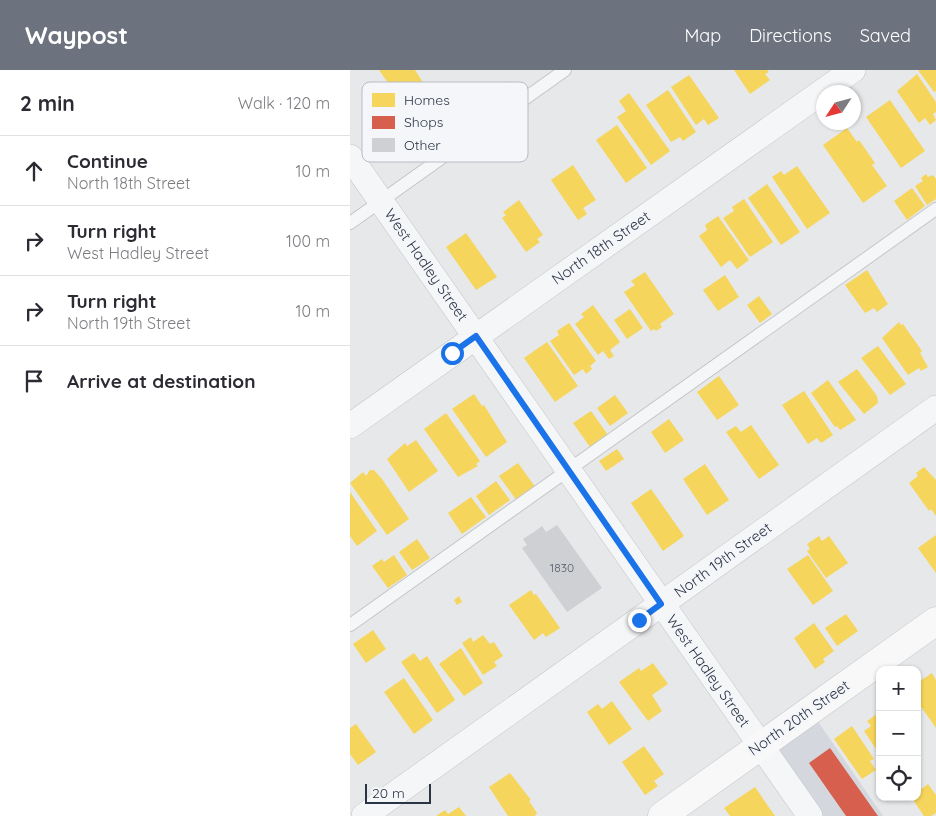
<!DOCTYPE html>
<html lang="en">
<head>
<meta charset="utf-8">
<style>
  :root { --surface:#fff; --page:#f2f2f3; --text:#2b2b33; --muted:#7c7c81; --line:#e1e1e2; --accent:#6c737f }
  body { margin:0; font-family:Quicksand,sans-serif; background:var(--page); color:var(--text) }
  .controls { position:absolute; right:15px; bottom:15px; display:grid; overflow:hidden; border-radius:10px; box-shadow:0 1px 4px #0004 }
  .controls button { width:45px; height:45px; display:grid; place-items:center; padding:0; border:0; border-bottom:1px solid var(--line); background:var(--surface); color:var(--text); font:25px sans-serif }
  .compass { position:absolute; left:466px; top:15px; width:45px; height:45px; border-radius:50%; background:var(--surface); box-shadow:0 1px 4px #0004; rotate:234deg }
  .scale { position:absolute; left:15px; bottom:12px; width:66px; box-sizing:border-box; padding-left:5px; border:2px solid #2b3445; border-top:0; font-size:14px; line-height:18px; white-space:nowrap; color:#2b3445; -webkit-text-stroke:4px #f4f6f9; paint-order:stroke }
  .stop { position:absolute; width:15px; height:15px; margin:-11px; border:4px solid #1a73e8; border-radius:50%; background:#fff }
  .stop.end { background:#1a73e8; border-color:#fff; box-shadow:0 1px 5px #0008 }
  .list { margin:0; padding:0; list-style:none }
  h2 { display:flex; justify-content:space-between; align-items:center; height:65px; margin:0; padding:0 20px; font-size:21px }
  h2 small { font-size:16px; font-weight:400; color:var(--muted) }
  .list li { display:grid; grid-template-columns:32px 1fr auto; gap:15px; align-items:center; box-sizing:border-box; height:70px; padding:0 20px; border-top:1px solid var(--line) }
  .list b { display:block; font-size:19px; white-space:nowrap }
  .list p { margin:0; font-size:16px; white-space:nowrap; color:var(--muted) }
  .list em { font-size:16px; font-style:normal; color:var(--muted) }
  .icon { flex:none; width:28px; height:28px; fill:none; stroke:currentColor; stroke-width:2; stroke-linecap:round; stroke-linejoin:round }
  .map { position:relative; flex:none; width:586px; height:746px; overflow:hidden }
  header { display:flex; align-items:center; gap:30px; box-sizing:border-box; height:70px; padding:0 25px; background:var(--accent); color:#fff }
  header strong { font-size:24px }
  nav { display:flex; gap:28px; margin-inline-start:auto; font-size:18px }
  main { display:flex }
  aside { flex:1; background:var(--surface) }
  .map>svg:first-child { display:block }
</style>
</head>
<body>
<header>
<strong>Waypost</strong>
<nav><a>Map</a><a>Directions</a><a>Saved</a></nav>
</header>
<main>
<aside>
<h2>2 min<small>Walk · 120 m</small></h2>
<ul class="list">
<li><svg class="icon" aria-label="ahead" viewBox="0 0 24 24"><path d="M12 20V5M6 11l6-6 6 6"/></svg><div><b>Continue</b><p>North 18th Street</p></div><em>10 m</em></li>
<li><svg class="icon" aria-label="right" viewBox="0 0 24 24"><path d="M7 20v-9h11M14 6l5 5-5 5"/></svg><div><b>Turn right</b><p>West Hadley Street</p></div><em>100 m</em></li>
<li><svg class="icon" aria-label="right" viewBox="0 0 24 24"><path d="M7 20v-9h11M14 6l5 5-5 5"/></svg><div><b>Turn right</b><p>North 19th Street</p></div><em>10 m</em></li>
<li><svg class="icon" aria-label="arrive" viewBox="0 0 24 24"><path d="M6 21V4h12l-3 4 3 4H6"/></svg><div><b>Arrive at destination</b></div></li>
</ul>
</aside>
<div class="map">
<svg width="586" height="746" viewBox="0 0 586 746">
  <rect width="100%" height="100%" fill="#e6e8ea"/>
  <path fill="#d4d7dd" d="M460 640 533 746H460L410 675Z"/>
  <path fill="#f6d55c" d="M29 0H65L74 14 50 30Z
    M384 0H417L419 2 415 4 420 10 400 24Z
    M568 0H586V21L584 22Z
    M567 4 586 32V42L583 44 586 50 580 55 575 48 569 53 547 21Z
    M339 5 369 48 358 55 354 49 346 55 321 17Z
    M156 11 167 27 150 38 140 21Z
    M318 20 346 62 333 71 330 67 321 72 296 35Z
    M279 23 320 81 301 95 267 47 276 41 269 31Z
    M540 30 575 81 551 98 516 47Z
    M267 55 297 98 276 113 246 70Z
    M497 58 507 72 509 70 525 93 522 95 537 116 513 133 473 75Z
    M223 95 246 130 233 138 237 144 228 150 201 110Z
    M447 96 480 143 457 159 422 107 431 101 434 105Z
    M576 104 578 107 583 105 586 109V129L577 135 565 116 573 111 571 108Z
    M417 114 450 162 431 175 398 128Z
    M562 118 575 136 557 150 544 131Z
    M394 129 423 172 400 187 373 148 384 141 382 137Z
    M169 130 193 165 187 169 190 172 176 182 152 148 156 145 153 142Z
    M368 146 399 190 387 199 380 190 371 197 349 166 357 160 355 155Z
    M116 163 147 207 126 220 96 177Z
    M517 200 538 234 527 242 524 238 515 243 495 215Z
    M295 202 324 244 310 254 312 257 306 261 304 259 301 261 274 222 285 215 281 211Z
    M375 205 389 227 368 241 353 220Z
    M409 226 422 244 410 253 397 235Z
    M243 235 270 272 260 280 264 286 259 289 253 281 248 285 225 254 234 247 231 244Z
    M280 239 293 258 277 269 264 250Z
    M549 252 551 255 553 254 572 281 570 283 578 297 571 301 569 298 558 305 532 268Z
    M219 253 246 291 240 296 242 299 236 304 233 299 224 305 200 271 209 265 207 261Z
    M197 272 228 316 205 332 174 288Z
    M528 276 556 314 540 325 511 288Z
    M507 299 527 326 528 333 514 344 488 312Z
    M369 306 389 335 367 350 347 322Z
    M478 310 506 350 490 360 487 356 485 357 461 323Z
    M454 321 483 365 471 373 467 368 458 374 432 335Z
    M124 324 132 336 134 335 157 372 136 387 102 339Z
    M265 325 278 343 260 356 247 338Z
    M241 341 258 365 240 377 223 353Z
    M96 343 130 391 126 394 128 396 108 407 74 359Z
    M319 349 334 370 315 383 301 362Z
    M401 355 429 395 409 409 376 362 386 356 391 362Z
    M66 370 88 401 59 422 37 389 55 373 57 376Z
    M267 379 274 389 256 401 249 391Z
    M168 393 186 418 167 431 149 406Z
    M355 394 379 430 357 445 333 409Z
    M574 397 586 410V446L581 439 579 441 559 413 568 406 566 403Z
    M20 400H24L32 409 59 449 37 465 0 413 13 402 16 406Z
    M146 411 160 430 139 445 126 426Z
    M301 419 334 466 313 481 281 433Z
    M0 422 27 461 7 476 0 466Z
    M121 427 136 447 112 464 98 443Z
    M586 465V503L568 478Z
    M469 466 472 471 479 466 498 493 476 508 457 481 460 479 457 474Z
    M67 469 80 488 62 500 49 482Z
    M44 485 57 505 38 518 22 496 32 489 34 492Z
    M458 485 483 521 463 535 437 499Z
    M181 520 184 525 186 524 210 558 196 567 193 563 184 570 159 535Z
    M109 526 112 532 107 535 104 530Z
    M496 544 508 561 487 576 475 558Z
    M464 553 484 581 473 589 475 592 465 599 444 568Z
    M23 560 36 579 16 593 3 574Z
    M133 565 140 574 144 572 153 586 144 592 147 596 133 605 112 573 121 567 123 572Z
    M111 578 133 613 114 626 89 594Z
    M64 583 70 591 77 586 105 630 87 643 51 592Z
    M303 593 318 614 302 625 312 641 298 651 269 612 289 598 291 601Z
    M582 603 586 610V658L567 631V613Z
    M54 608 83 650 64 664 34 622Z
    M262 631 282 659 259 675 237 642 248 634 252 639Z
    M530 642V685L514 661 521 656 517 651Z
    M6 654 26 682 8 695 0 684V658Z
    M502 656 524 689 520 691 526 700 512 709 484 669Z
    M294 676 314 704 304 711 308 716 295 725 272 692Z
    M160 703 181 730 179 731 187 743 185 746H158L139 717Z
    M578 714 586 725V743L581 746H574L561 727H567V722Z
    M405 717 425 746H380L374 738Z
    M109 737 116 746H86L95 740 98 744Z"/>
  <path fill="#d6604d" d="M480 678 528 746H496L459 693Z"/>
  <path fill="#ced0d3" d="M207 455 252 518 217 542 172 478 177 475 173 469 184 462 192 456 196 462Z"/>
  <g fill="none" stroke-linecap="round" stroke-linejoin="round">
    <defs>
      <path id="lane" d="M0 153 215 0
        M0 555 586 139"/>
      <path id="street" d="M0 87 460 746
        M0 356 503 0
        M14 746 586 338"/>
      <path id="secondary" d="M312 746 586 551"/>
    </defs>
    <use href="#lane" stroke="#c4c6c8" stroke-width="14"/>
    <use href="#street" stroke="#c4c6c8" stroke-width="26"/>
    <use href="#secondary" stroke="#c4c6c8" stroke-width="29"/>
    <use href="#lane" stroke="#f5f6f7" stroke-width="12"/>
    <use href="#street" stroke="#f5f6f7" stroke-width="25"/>
    <use href="#secondary" stroke="#f8f8f8" stroke-width="28"/>
  </g>
  <g fill="none" stroke-linecap="round" stroke-linejoin="round">
    <path stroke="#1a73e8" stroke-width="6" d="M102 283 126 266 311 534 289 550"/>
  </g>
  <g text-anchor="middle" stroke-width="5" stroke-linejoin="round" paint-order="stroke">
    <g font-size="12" fill="#545c69">
      <text x="212" y="502">1830</text>
    </g>
    <g font-size="15" fill="#2b3445" stroke="#f4f6f9">
      <text transform="translate(251 178) rotate(-35)" y="5">North 18th Street</text>
      <text transform="translate(76 195) rotate(55)" y="5">West Hadley Street</text>
      <text transform="translate(373 490) rotate(-36)" y="5">North 19th Street</text>
      <text transform="translate(358 601) rotate(55)" y="5">West Hadley Street</text>
      <text transform="translate(449 648) rotate(-35)" y="5">North 20th Street</text>
    </g>
  </g>
  <rect x="12" y="12" width="166" height="80" rx="8" fill="#f4f6f9" stroke="#b8bcc3" stroke-width="1"/>
  <rect x="22" y="23" width="23" height="14" fill="#f6d55c"/>
  <rect x="22" y="46" width="23" height="13" fill="#d6604d"/>
  <rect x="22" y="68" width="23" height="14" fill="#ced0d3"/>
  <g font-size="14" fill="#2b3445">
    <text x="54" y="35">Homes</text>
    <text x="54" y="57">Shops</text>
    <text x="54" y="80">Other</text>
  </g>
</svg>
<div class="controls">
<button>+</button>
<button>−</button>
<button><svg class="icon" aria-label="locate" viewBox="0 0 24 24"><circle cx="12" cy="12" r="6"/><path d="M12 2v4M12 18v4M2 12h4M18 12h4"/></svg></button>
</div>
<svg class="compass" viewBox="-18 -18 36 36"><path d="M0-13l5 13h-10z" fill="#e53935"/><path d="M0 13l5-13h-10z" fill="#7c7c81"/></svg>
<div class="scale">20 m</div>
<div class="stop" style="left:102px;top:283px"></div>
<div class="stop end" style="left:289px;top:550px"></div>
</div>
</main>
</body>
</html>
